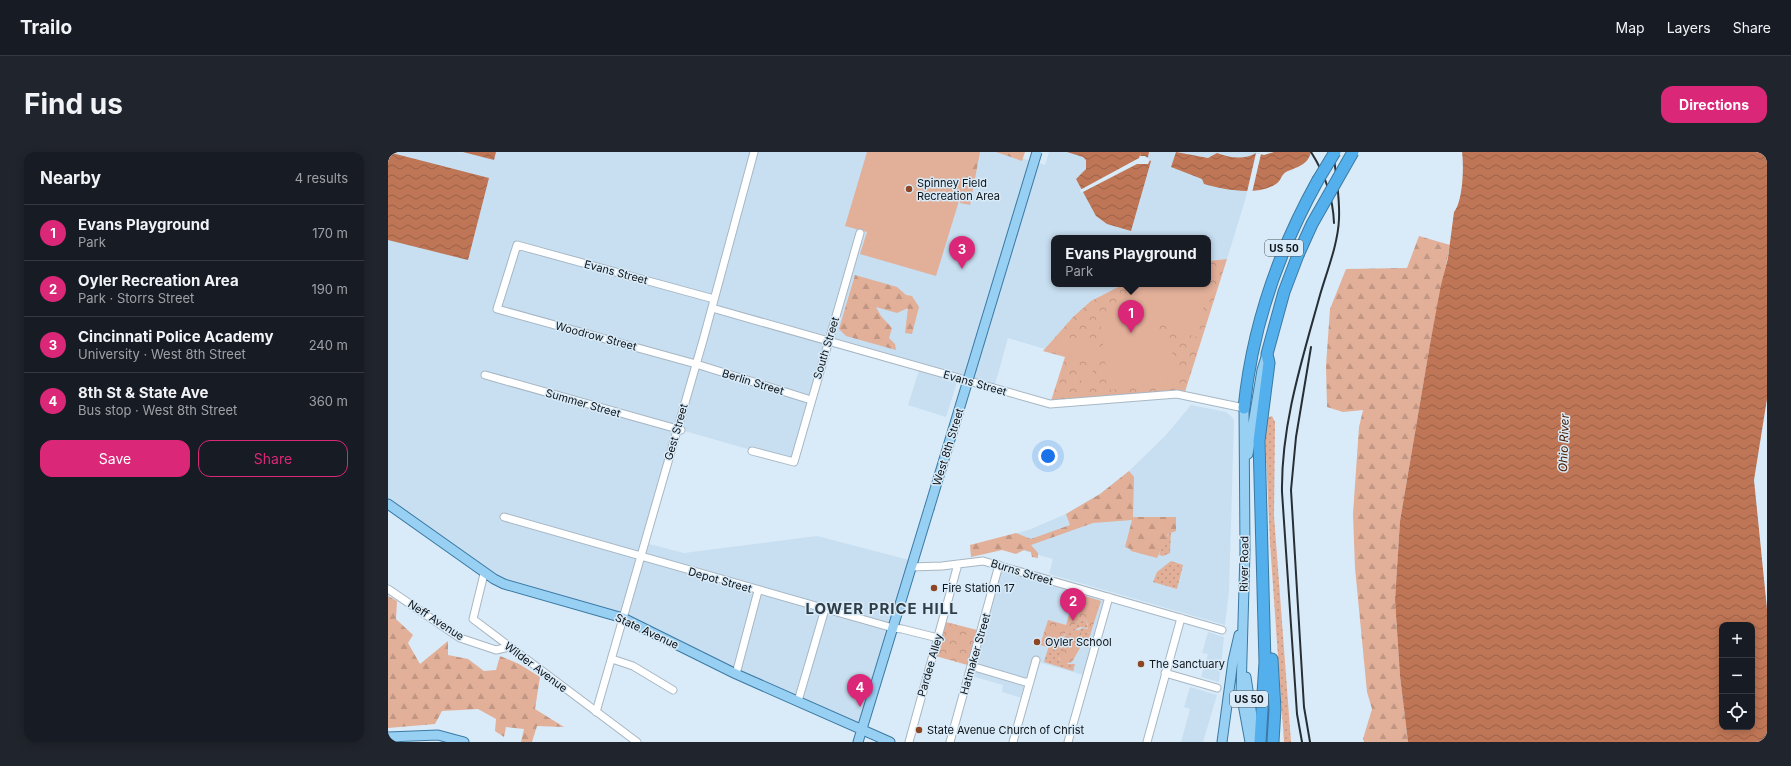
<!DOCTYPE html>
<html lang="en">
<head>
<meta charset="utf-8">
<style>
  :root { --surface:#171b24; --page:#20242c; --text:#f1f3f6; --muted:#9ea1a6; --line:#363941; --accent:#db2777 }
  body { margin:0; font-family:Inter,sans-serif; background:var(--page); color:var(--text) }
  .controls { position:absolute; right:12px; bottom:12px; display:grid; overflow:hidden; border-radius:8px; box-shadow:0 2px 10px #0003 }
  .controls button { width:36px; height:36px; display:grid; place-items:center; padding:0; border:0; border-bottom:1px solid var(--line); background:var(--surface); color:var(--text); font:20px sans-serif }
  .you { position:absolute; left:660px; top:304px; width:14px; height:14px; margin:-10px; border:3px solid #fff; border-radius:50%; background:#1a73e8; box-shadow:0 0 0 6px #1a73e833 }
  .badge { display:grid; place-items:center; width:26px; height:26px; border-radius:50%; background:var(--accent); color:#fff; font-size:13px; font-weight:700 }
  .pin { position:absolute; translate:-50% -33px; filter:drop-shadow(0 1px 2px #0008) }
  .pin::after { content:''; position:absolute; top:21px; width:14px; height:12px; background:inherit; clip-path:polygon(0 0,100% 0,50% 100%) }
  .popup { position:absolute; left:663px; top:83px; width:160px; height:52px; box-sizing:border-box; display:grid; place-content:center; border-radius:8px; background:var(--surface); filter:drop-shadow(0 1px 3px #0005); font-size:13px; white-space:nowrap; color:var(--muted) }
  .popup b { font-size:15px; color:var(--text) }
  .popup::after { content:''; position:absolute; left:50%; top:100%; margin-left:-8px; border:8px solid transparent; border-top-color:var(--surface) }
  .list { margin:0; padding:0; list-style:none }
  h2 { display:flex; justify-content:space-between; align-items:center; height:52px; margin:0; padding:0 16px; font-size:17px }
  h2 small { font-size:13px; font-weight:400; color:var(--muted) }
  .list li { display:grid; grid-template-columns:26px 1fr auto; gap:12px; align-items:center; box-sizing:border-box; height:56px; padding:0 16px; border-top:1px solid var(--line) }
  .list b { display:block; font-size:15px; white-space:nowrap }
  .list p { margin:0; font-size:13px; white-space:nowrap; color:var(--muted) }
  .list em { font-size:13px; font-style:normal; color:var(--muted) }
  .actions { display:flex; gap:8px; padding:12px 16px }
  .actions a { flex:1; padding:9px 0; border:1px solid var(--accent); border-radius:12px; text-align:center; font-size:14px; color:var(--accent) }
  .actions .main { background:var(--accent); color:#fff }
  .icon { flex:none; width:22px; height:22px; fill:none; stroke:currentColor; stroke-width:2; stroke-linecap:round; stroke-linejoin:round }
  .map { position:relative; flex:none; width:1379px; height:590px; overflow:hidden; border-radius:12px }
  header { display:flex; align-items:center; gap:24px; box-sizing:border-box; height:56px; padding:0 20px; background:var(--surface); border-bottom:1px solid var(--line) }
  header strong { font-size:19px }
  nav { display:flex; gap:22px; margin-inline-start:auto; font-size:14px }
  .intro { display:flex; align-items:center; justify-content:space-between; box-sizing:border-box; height:96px; padding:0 24px }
  h1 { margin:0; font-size:28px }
  .button { padding:10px 18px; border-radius:12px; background:var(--accent); color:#fff; font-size:14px; font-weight:700 }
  main { display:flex; gap:24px; padding:0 24px }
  aside { flex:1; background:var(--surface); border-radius:12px; box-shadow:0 2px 10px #0003 }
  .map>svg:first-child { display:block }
</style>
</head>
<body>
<header>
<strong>Trailo</strong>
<nav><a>Map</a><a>Layers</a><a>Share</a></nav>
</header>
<div class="intro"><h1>Find us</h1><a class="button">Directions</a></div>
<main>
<aside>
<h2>Nearby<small>4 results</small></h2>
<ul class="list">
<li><span class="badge">1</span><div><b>Evans Playground</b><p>Park</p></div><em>170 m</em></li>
<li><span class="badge">2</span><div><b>Oyler Recreation Area</b><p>Park · Storrs Street</p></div><em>190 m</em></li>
<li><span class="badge">3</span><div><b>Cincinnati Police Academy</b><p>University · West 8th Street</p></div><em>240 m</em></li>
<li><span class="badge">4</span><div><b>8th St &amp; State Ave</b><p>Bus stop · West 8th Street</p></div><em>360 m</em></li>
</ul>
<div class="actions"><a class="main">Save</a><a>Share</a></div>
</aside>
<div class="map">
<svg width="1379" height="590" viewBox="0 0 1379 590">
  <defs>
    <pattern id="grass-dots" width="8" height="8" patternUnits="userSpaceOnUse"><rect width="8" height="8" fill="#e2af99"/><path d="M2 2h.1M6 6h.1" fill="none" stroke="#c19683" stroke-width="1.8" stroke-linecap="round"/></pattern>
    <pattern id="forest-firs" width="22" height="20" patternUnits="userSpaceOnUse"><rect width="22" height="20" fill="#e2af99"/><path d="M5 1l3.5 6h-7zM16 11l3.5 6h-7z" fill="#c19683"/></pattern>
    <pattern id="park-crowns" width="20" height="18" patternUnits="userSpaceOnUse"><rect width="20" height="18" fill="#e2af99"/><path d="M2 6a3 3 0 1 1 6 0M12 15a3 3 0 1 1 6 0" fill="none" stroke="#c19683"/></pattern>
    <pattern id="water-waves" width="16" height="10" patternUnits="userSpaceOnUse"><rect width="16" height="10" fill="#bf7656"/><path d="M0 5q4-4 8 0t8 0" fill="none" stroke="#9a6046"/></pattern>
  </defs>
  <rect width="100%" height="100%" fill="#d9ebf8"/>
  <path fill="#c7dff1" d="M0 0H613L657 13 661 0H869L858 45 839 107 820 109V86H666V132H736L703 149 685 165 657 197 620 186 606 236 570 227 558 265 520 253 532 215 440 190 406 310 293 278 257 391 296 401 429 384 525 409 474 578 235 466 116 432 0 352Z
    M803 253 838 260 843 264 846 269 841 439 837 473 661 422 665 407 602 389 643 377 678 362 712 342 741 319 778 283Z
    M611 413 721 445 699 524 650 510 637 547 614 540 615 533 580 523Z
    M820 480 836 485 831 530 813 525 820 502 814 501Z
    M802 535 829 543 815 590H793L802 557 796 555Z"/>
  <path fill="url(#grass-dots)" d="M884 264 887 270 886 364 903 590H896L882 391 877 281 878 266Z
    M783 379 782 401 775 404 771 403 775 390Z
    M783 409 795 413 789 437 765 430 769 420Z
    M698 467 700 476 692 475 684 480 682 486 679 487 676 485C680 475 688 469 698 467Z
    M694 476 700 477V481L703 480 699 496 693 493 694 484 691 478Z
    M662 490C669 490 674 489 677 496L671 507 673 509 680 512H687L685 519 656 510Z"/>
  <path fill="url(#forest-firs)" d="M581 0H592L582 53 572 51Z
    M608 0H637L634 9Z
    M1031 84 1062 93 1042 192 1012 369 1007 448 1012 524 1020 590H976L975 587 984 557 979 540 967 416 965 362 971 275 975 258 955 260 939 255 938 214 942 157 958 117 1019 116Z
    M467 123 509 135 518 143 524 144 531 155 524 182 517 181 520 156 509 161 488 155 493 164 504 176 501 186 507 192 508 198 458 184 451 177Z
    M741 319 746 325 745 365H788V379L780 382 769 406 743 399 742 397 737 395 744 368 705 371 643 393 650 401V406L644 405 643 400 636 398 628 402 614 398 583 405 582 393 628 381 643 387 682 373 678 362 712 342Z
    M0 444 9 449 8 467 25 483 20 491 32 512 60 489V503L80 507 96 519 108 518 112 504 131 512 152 525 147 557 176 575 149 574 144 590H133L136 577 118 575 116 585 107 579 108 567 90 557 54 559 47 572 0 576Z"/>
  <path fill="url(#park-crowns)" d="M839 107 796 243 662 252 677 205 655 199 685 165 703 149 736 132H820V109Z
    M691 442 713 449 703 480 700 481V473L698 467C683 470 678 481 670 492L662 490 660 495 652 493 660 468 678 473 683 456H688Z
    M554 469 593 479 583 514 544 503Z
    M687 478H691L694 482 692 496 684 510 677 512 672 508 671 502 681 492 683 481Z"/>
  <path fill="#e2af99" d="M479 0H586L548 124 472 102 479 80 457 74Z
    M820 124 822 126 809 185C797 182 785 178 776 168L769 175C784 188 786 210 790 229L723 238 720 234 712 166 722 164 721 162 755 132H820Z
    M671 184 702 193 701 196 711 198 707 211 667 199Z
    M702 216 705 217 703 227 695 233 693 230 695 220Z
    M693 448 709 452 705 465 690 460Z"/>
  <path fill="url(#water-waves)" fill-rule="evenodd" d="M0 0 101 26 80 108 0 88Z
    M75 0H108L106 8Z
    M679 0H761L760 5 758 6 763 9 743 79 719 72 708 64 688 27 698 17V8L695 5Z
    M788 0 820 6 829 1C841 6 857 8 868 1L876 3 886 0H923C920 13 909 15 898 20 893 23 893 29 888 32 869 44 837 38 816 32L814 27 783 15Z
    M1074 0H1379V247L1366 328 1379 457V590H1020L1012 524 1007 448 1012 369 1042 192 1053 133 1060 106 1066 60C1075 50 1076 14 1074 0ZM1334 473H1364V575H1334Z"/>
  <path fill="#d9ebf8" d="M753 0 752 4H757L762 8 760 12H749L693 41 692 38 751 6Z
    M868 1 873 2 864 41 859 40Z"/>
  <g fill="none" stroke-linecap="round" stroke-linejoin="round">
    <defs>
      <path id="minor" d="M326 147 129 93 109 157 308 212 423 248
        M324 156 662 252 789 242 856 256
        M97 223 293 278
        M364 299 406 310 472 81
        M116 365 505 476 514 477 550 486
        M523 415 554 414 595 409 834 478
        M96 422 85 467 249 590
        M0 437 72 486 108 498 121 495
        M224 507 245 514 285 538
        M583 514 637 530H642
        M777 521 829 536
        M348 522 370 439
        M410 549 437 457
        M208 560 316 185 366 0
        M521 590 570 412
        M562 590 611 413
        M625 590 648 508
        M680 590 721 445
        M759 590 793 466"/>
      <path id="major" d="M856 256 857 399 853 541 862 590
        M860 302 874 218 879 202
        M0 352 106 427 116 432 235 466 348 522 502 590
        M858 525 868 590
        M0 585 50 583 76 590
        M470 590 541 357
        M834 590 845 509 851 483"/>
      <path id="highway" d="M856 256C864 176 891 98 930 28
        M884 507 887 557 885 590
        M872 590 877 510 871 289 881 211 879 202 896 140 910 103"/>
    </defs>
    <use href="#minor" stroke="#a7b7c4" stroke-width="9"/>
    <use href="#major" stroke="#3b79a2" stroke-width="11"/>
    <use href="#highway" stroke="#3b79a2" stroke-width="13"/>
    <use href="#minor" stroke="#fff" stroke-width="7"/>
    <use href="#major" stroke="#98d0f4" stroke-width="9"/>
    <use href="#highway" stroke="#54b0ed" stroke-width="11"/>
    <path stroke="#272f35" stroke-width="2" d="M923 0C937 22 945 46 946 71
      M914 590 909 562 894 340C893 273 914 208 932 143 939 119 950 92 951 67 952 45 948 22 945 0
      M922 590 916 555 903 338 908 285 923 195"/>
    <defs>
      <path id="major-bridge" d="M541 357 649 0"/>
      <path id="highway-bridge" d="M930 28 947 0
        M910 103 924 72 965 0"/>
    </defs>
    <use href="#major-bridge" stroke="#3b79a2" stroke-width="11" stroke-linecap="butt"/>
    <use href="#highway-bridge" stroke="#3b79a2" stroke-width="13" stroke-linecap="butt"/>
    <use href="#major-bridge" stroke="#98d0f4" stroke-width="9"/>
    <use href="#highway-bridge" stroke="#54b0ed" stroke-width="11"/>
  </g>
  <g fill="#8d4623" stroke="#d9ebf8" stroke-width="1.5">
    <circle cx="521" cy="37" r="4"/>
    <circle cx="546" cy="436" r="4"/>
    <circle cx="649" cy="490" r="4"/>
    <circle cx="753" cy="512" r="4"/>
    <circle cx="531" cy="578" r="4"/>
  </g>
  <g text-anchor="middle" stroke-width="3" stroke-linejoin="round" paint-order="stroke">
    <g fill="#d9ebf8" stroke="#4a545b" stroke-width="1">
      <rect x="877" y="88" width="38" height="16" rx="3"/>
      <rect x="842" y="539" width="38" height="16" rx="3"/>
    </g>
    <g font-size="10" font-weight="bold" fill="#0d1318">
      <text x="896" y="100">US 50</text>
      <text x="861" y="551">US 50</text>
    </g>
    <g font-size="11" fill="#0d1318" stroke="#d9ebf8" text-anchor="start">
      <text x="529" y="35">Spinney Field<tspan x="529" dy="13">Recreation Area</tspan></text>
      <text x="554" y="440">Fire Station 17</text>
      <text x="657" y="494">Oyler School</text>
      <text x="761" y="516">The Sanctuary</text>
      <text x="539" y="582">State Avenue Church of Christ</text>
    </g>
    <g font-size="11" fill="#0d1318" stroke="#d9ebf8">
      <text transform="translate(228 120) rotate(15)" y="4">Evans Street</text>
      <text transform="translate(208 184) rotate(15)" y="4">Woodrow Street</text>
      <text transform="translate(438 196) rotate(-73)" y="4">South Street</text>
      <text transform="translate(365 230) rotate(17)" y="4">Berlin Street</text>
      <text transform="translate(587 231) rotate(16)" y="4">Evans Street</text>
      <text transform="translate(195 251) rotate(16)" y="4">Summer Street</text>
      <text transform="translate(288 280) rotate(-74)" y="4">Gest Street</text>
      <text transform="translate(560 295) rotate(-73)" y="4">West 8th Street</text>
      <text transform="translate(856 412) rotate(-89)" y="4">River Road</text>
      <text transform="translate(634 420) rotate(17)" y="4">Burns Street</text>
      <text transform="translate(332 428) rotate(16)" y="4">Depot Street</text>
      <text transform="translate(48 468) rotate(33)" y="4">Neff Avenue</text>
      <text transform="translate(259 479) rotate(25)" y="4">State Avenue</text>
      <text transform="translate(587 502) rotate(-74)" y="4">Hatmaker Street</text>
      <text transform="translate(542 513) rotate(-74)" y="4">Pardee Alley</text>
      <text transform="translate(148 515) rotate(37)" y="4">Wilder Avenue</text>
    </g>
    <g font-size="12" font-style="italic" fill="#4a1b02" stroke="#d9ebf8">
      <text transform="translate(1176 291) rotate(-88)" y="4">Ohio River</text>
    </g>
    <g font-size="15" font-weight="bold" letter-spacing="1" fill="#2f3d47" stroke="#d9ebf8">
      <text x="494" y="462">LOWER PRICE HILL</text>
    </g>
  </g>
</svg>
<div class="controls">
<button>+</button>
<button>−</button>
<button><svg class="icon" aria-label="locate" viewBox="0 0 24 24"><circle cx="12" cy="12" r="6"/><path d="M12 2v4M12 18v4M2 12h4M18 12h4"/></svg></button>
</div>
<div class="you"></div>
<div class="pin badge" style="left:743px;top:181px">1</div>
<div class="popup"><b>Evans Playground</b>Park</div>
<div class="pin badge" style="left:685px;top:469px">2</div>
<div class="pin badge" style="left:574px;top:117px">3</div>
<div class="pin badge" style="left:472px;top:555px">4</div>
</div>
</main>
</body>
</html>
